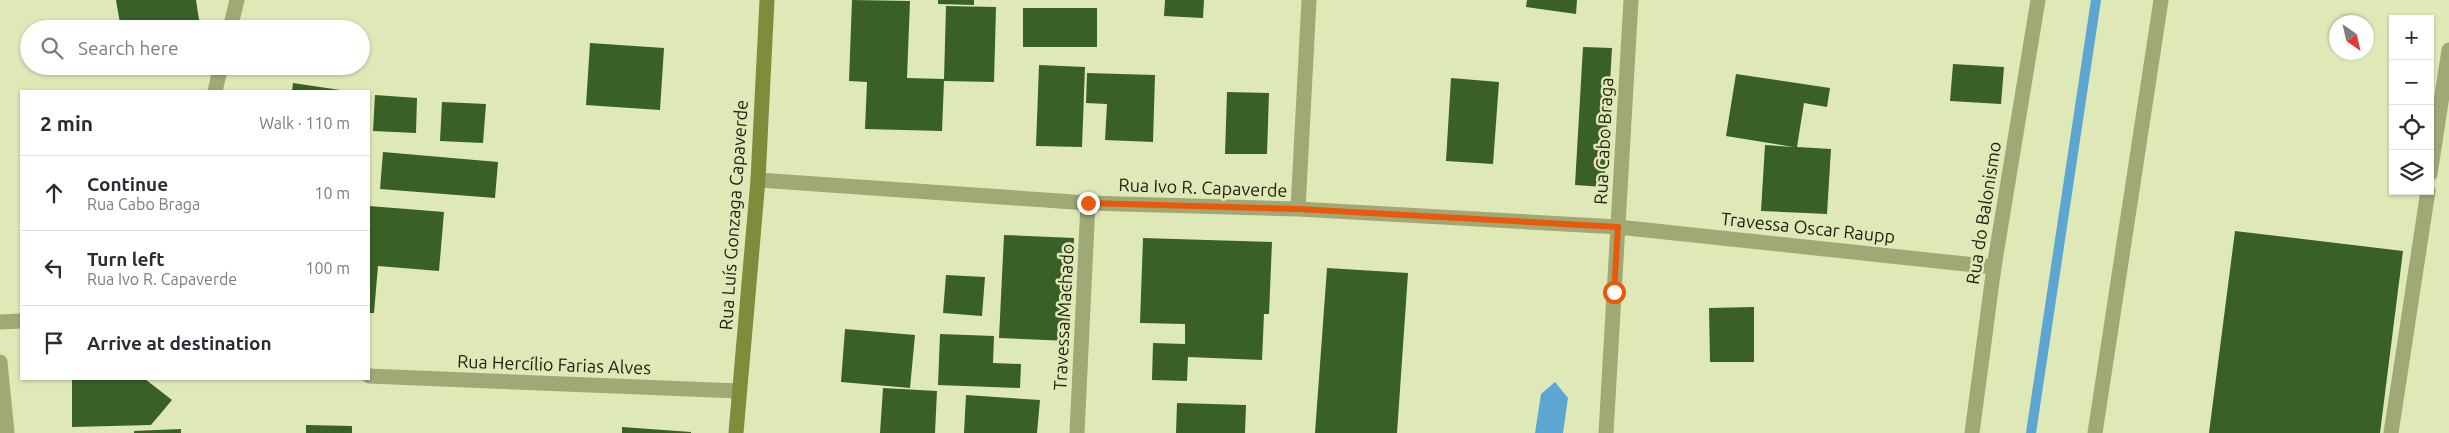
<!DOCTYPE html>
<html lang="en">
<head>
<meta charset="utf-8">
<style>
  :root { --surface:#fff; --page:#f7f7f7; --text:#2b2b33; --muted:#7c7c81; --line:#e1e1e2 }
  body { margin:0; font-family:Ubuntu,sans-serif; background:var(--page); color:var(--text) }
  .controls { position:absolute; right:15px; top:15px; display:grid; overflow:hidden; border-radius:0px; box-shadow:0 1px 4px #0004 }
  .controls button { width:45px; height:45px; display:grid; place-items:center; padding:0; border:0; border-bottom:1px solid var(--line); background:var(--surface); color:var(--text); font:25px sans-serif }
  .compass { position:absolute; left:2329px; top:15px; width:45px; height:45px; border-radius:50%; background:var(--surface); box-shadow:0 1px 4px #0004; rotate:146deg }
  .stop { position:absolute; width:15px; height:15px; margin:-11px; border:4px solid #ea580c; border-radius:50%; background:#fff }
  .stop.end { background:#ea580c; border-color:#fff; box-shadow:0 1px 5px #0008 }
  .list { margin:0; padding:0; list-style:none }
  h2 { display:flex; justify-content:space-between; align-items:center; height:65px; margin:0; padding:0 20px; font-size:21px }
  h2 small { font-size:16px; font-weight:400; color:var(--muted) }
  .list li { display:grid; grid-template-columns:32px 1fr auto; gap:15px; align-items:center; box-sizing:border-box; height:75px; padding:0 20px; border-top:1px solid var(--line) }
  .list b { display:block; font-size:19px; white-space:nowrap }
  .list p { margin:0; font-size:16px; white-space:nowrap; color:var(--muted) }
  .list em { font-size:16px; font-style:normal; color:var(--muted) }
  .icon { flex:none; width:28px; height:28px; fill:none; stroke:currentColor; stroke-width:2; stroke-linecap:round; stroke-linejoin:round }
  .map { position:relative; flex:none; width:2449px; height:433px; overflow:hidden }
  .search { position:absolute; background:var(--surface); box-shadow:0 1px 4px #0004; left:20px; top:20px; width:350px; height:55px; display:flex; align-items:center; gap:12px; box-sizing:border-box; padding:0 18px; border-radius:28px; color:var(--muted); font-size:19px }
  .panel { position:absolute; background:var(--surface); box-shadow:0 1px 4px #0004; left:20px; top:90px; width:350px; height:290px; border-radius:0px }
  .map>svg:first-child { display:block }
</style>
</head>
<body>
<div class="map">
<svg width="2449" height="433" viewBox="0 0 2449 433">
  <rect width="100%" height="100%" fill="#dfe9b8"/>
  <path fill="#5ea6d2" d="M1555 382 1568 398 1563 433H1535L1541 394Z"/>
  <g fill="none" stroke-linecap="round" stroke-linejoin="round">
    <path stroke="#5ea6d2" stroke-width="10" d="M2031 433 2096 0"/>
  </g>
  <path fill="#386027" d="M116 0H196L200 26 184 29H121Z
    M852 0 910 1 907 78 944 79 946 6 996 7 994 82 944 81 942 131 865 129 867 82 849 81Z
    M938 0H974V5L938 4Z
    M1165 0H1204L1203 18 1164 16Z
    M1527 0H1577L1576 14 1526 7Z
    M1023 8H1097V47H1023Z
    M590 43 664 48 660 110 586 105Z
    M1583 47 1612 48 1604 187 1575 185Z
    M1953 64 2004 67 2001 104 1950 101Z
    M1039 65 1085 67 1082 147 1036 146Z
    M1087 73 1155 75 1153 142 1105 140 1107 104 1086 103Z
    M1736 74 1830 88 1827 107 1804 103 1797 147 1831 149 1827 214 1761 211 1765 145 1794 147 1726 136Z
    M1451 78 1499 82 1493 164 1446 161Z
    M293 83 340 90V91H292Z
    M1227 92 1269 93 1267 154H1225Z
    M375 95 417 98 416 133 373 131Z
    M442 102 486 104 483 143 440 141Z
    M383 152 498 162 495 198 380 189Z
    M369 206 444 212 439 271 378 266 374 313H369Z
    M2235 231 2403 251 2380 433H2209Z
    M1004 235 1074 238 1069 341 999 338Z
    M1143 238 1272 242 1269 314H1264L1262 360 1188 357 1187 381 1152 380 1153 343 1185 344V324L1140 323Z
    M1327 268 1408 273 1397 433H1315Z
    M946 275 985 277 982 316 943 313Z
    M1754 307V362H1710L1709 308Z
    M845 329 915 335 910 388 841 382Z
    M940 334 994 336 993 363 1021 364 1020 388 938 385Z
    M72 379H145L172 400 151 425 72 427Z
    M883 388 937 391 935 433H880Z
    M966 395 1040 400 1037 433H964Z
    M1177 403 1246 405 1245 433H1176Z
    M306 425 352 426V433H306Z
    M622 427 691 432V433H622Z
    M181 429V433H134V431Z"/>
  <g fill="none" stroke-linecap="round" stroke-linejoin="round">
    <path stroke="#9fa976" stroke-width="15" d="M2430 174 2449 50
      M2391 433 2428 191"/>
    <path stroke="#9fa976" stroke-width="15" d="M230 29 237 0
      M215 91 221 66
      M758 180 1088 203 1298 209 1618 227 1994 267
      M1298 209 1309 0
      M0 322 21 321
      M0 362 7 433
      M369 376 739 391
      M1077 433 1088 203
      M1606 433 1631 0
      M1972 433 1994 267 2038 0
      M2095 433 2161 0"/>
    <path stroke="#7f8c3b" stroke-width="15" d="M736 433 758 180 767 0"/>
  </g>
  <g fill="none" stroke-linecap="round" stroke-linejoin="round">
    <path stroke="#ea580c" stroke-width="6" d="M1088 203 1298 209 1618 227 1614 292"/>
  </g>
  <g text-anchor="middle" stroke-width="5" stroke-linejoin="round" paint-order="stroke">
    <g font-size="18" fill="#202311" stroke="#dfe9b8">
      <text transform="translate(1604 141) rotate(-87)" y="6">Rua Cabo Braga</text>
      <text transform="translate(1203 188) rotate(2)" y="6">Rua Ivo R. Capaverde</text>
      <text transform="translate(1984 213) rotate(-81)" y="6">Rua do Balonismo</text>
      <text transform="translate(734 215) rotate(-86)" y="6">Rua Luís Gonzaga Capaverde</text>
      <text transform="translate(1808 228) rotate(6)" y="6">Travessa Oscar Raupp</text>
      <text transform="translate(1064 317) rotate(-87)" y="6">Travessa Machado</text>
      <text transform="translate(554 365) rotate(2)" y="6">Rua Hercílio Farias Alves</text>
    </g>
  </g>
</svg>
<div class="controls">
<button>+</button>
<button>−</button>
<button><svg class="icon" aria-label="locate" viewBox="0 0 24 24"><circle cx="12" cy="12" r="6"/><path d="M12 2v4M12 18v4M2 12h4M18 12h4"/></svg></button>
<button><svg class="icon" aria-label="layers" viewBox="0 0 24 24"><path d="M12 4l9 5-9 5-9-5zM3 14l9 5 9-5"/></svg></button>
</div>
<svg class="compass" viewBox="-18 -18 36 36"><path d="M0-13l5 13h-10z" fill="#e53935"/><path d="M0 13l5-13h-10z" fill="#7c7c81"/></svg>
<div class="stop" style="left:1614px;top:292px"></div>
<div class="stop end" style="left:1088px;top:203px"></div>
<div class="search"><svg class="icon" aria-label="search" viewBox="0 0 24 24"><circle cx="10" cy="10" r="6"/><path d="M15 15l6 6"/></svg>Search here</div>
<section class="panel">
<h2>2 min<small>Walk · 110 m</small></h2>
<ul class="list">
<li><svg class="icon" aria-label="ahead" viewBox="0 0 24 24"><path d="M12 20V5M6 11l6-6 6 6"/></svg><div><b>Continue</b><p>Rua Cabo Braga</p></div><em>10 m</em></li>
<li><svg class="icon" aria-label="left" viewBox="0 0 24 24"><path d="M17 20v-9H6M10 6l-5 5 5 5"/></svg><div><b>Turn left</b><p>Rua Ivo R. Capaverde</p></div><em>100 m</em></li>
<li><svg class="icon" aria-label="arrive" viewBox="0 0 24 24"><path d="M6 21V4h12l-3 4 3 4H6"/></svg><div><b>Arrive at destination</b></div></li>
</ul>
</section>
</div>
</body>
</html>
